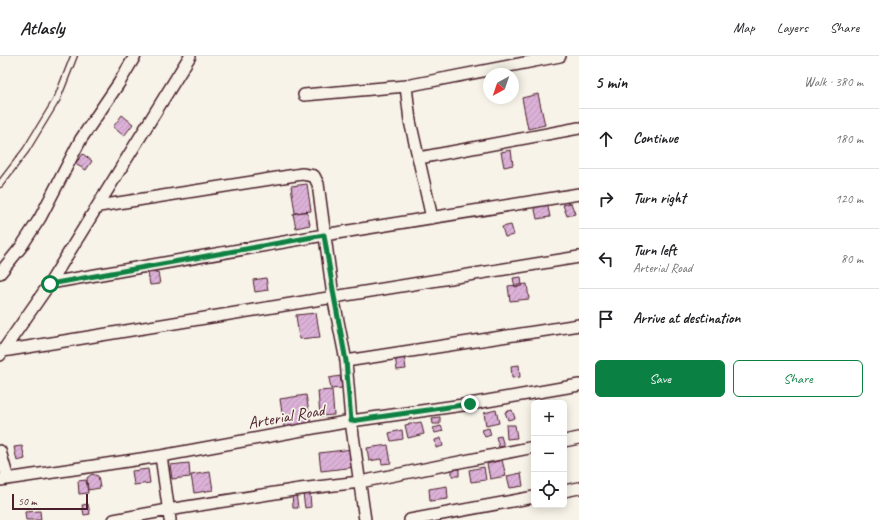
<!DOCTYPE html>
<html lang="en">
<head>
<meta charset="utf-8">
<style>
  :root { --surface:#fff; --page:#f2f2f2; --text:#202124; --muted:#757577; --line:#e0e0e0; --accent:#0b8043 }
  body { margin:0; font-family:Caveat,sans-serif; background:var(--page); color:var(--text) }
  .controls { position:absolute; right:12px; bottom:12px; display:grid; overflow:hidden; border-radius:6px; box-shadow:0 2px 10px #0003 }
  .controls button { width:36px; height:36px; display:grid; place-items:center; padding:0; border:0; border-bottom:1px solid var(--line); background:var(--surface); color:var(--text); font:20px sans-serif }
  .compass { position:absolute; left:483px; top:12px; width:36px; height:36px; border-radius:50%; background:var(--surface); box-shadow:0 2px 10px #0003; rotate:220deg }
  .scale { position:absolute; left:12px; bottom:10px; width:76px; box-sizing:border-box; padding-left:4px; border:2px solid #4a1f2b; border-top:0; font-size:11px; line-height:14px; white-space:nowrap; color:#4a1f2b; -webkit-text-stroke:3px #f7f3e8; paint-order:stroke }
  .stop { position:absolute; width:12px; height:12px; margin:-9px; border:3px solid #0b8043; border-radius:50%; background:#fff }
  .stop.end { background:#0b8043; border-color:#fff; box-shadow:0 1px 4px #0008 }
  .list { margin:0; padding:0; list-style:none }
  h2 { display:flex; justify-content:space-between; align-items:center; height:52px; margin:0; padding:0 16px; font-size:17px }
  h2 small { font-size:13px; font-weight:400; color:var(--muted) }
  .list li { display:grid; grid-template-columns:26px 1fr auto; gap:12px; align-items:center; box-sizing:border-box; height:60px; padding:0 16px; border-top:1px solid var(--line) }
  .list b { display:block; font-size:15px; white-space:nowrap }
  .list p { margin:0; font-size:13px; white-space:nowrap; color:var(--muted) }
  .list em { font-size:13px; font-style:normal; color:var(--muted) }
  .actions { display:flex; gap:8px; padding:12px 16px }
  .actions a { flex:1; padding:9px 0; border:1px solid var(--accent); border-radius:6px; text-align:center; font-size:14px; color:var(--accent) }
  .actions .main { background:var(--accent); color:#fff }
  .icon { flex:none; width:22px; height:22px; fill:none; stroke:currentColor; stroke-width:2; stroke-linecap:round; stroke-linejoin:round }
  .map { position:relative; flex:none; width:579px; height:464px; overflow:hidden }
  header { display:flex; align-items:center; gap:24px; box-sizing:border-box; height:56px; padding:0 20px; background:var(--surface); border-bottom:1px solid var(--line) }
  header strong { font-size:19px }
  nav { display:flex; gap:22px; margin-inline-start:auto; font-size:14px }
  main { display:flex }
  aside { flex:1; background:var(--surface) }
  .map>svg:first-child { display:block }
</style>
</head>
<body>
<header>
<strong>Atlasly</strong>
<nav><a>Map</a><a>Layers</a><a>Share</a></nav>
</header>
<main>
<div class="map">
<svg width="579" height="464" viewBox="0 0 579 464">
  <defs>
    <pattern id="building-hatch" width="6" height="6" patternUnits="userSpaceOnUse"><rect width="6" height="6" fill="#dbb1d7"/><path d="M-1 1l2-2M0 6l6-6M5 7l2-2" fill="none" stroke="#bd98b9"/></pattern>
  </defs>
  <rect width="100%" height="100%" fill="#f7f3e8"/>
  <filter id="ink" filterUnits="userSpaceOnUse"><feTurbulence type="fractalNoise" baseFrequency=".025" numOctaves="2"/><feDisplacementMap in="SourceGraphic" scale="8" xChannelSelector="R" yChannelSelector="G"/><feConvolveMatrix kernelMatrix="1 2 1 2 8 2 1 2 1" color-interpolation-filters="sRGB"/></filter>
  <g filter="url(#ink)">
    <path fill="url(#building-hatch)" stroke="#4a1f2b" d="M538 38 545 69 528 73 522 42Z
      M122 59 133 68 124 80 113 71Z
      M511 94 513 109 504 111 501 96Z
      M83 98 92 105 86 114 75 108Z
      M307 128 311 155 295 157 291 130Z
      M547 146 550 161 537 163 534 149Z
      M571 147 575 158 567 160 563 149Z
      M307 155 310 169 296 172 293 158Z
      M511 169 514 179 505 181 502 171Z
      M158 216 160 228 150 229 148 217Z
      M521 221 522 230 515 231 513 222Z
      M266 222 268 234 255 236 253 224Z
      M527 228 529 243 510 245 508 230Z
      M316 257 320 281 299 283 296 259Z
      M404 299 406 313 397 314 395 300Z
      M519 309 520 321 512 322 511 310Z
      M340 320 342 332 331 333 329 322Z
      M332 334 334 359 320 360 318 335Z
      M306 339 311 367 284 371 280 343Z
      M496 354 499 367 486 370 484 357Z
      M512 354 515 362 508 364 505 356Z
      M440 361V368H433L432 362Z
      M421 366 424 378 408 382 405 369Z
      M506 369H515L517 382 507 383Z
      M441 370 443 375 435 377 433 372Z
      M489 372 491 379 485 381 482 374Z
      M402 374 403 383 391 385 389 377Z
      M501 380 504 390 499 391 496 381Z
      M441 382 443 390 436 392 435 384Z
      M388 389 391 407 382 408 381 403 369 405 367 392Z
      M22 390 25 403 17 405 14 391Z
      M353 393 356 411 321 415 319 397Z
      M502 404 506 420 490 423 487 408Z
      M189 407 190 421 172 423 170 409Z
      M484 411 486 424 471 426 469 414Z
      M148 413 150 427 134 429 132 415Z
      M452 413H459V420H452Z
      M210 416 213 434 194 437 191 419Z
      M521 417 523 430 510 432 507 420Z
      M92 418 98 420 100 432 88 434 87 422Z
      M86 424 88 437 79 438 78 425Z
      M447 430 448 443 430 445 429 433Z
      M292 437H296L298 452H293Z
      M303 438H310L311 451 305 452Z
      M88 448 90 458 84 459 82 449Z
      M40 455 41 464H26L25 456Z"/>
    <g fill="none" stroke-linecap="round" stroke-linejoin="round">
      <defs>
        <path id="lane" d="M0 128 26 94 57 43 74 0"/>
        <path id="street" d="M406 30 410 65 432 162
          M304 39 406 30 560 0
          M419 102 579 72
          M99 150 302 118 314 120 318 128 333 240 346 305 351 365 365 464
          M0 217 21 191 40 162 81 83 119 27 135 0
          M50 227 324 179 579 138
          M3 295 579 201
          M0 299 50 227 190 0
          M346 305 579 269
          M564 385 579 382
          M0 395 8 423
          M161 400 170 464
          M0 424 161 400 351 365 470 348 579 329
          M564 435 579 432
          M114 464 168 454 300 433 360 426 534 391
          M410 464 534 441"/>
      </defs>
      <use href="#lane" stroke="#4a1f2b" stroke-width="8"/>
      <use href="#street" stroke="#4a1f2b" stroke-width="14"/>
      <use href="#lane" stroke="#f7f3e8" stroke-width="5.5"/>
      <use href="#street" stroke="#f7f3e8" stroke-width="11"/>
    </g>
  </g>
  <g fill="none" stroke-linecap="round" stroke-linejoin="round" filter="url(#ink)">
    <path stroke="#0b8043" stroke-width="5" d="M50 228 324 179 334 240 346 305 351 365 470 348"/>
  </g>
  <g text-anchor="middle" stroke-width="3.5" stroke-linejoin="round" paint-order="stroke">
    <g font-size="17" fill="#4a1f2b" stroke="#f7f3e8">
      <text transform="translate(286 360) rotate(-10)" y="6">Arterial Road</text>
    </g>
  </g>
</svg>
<div class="controls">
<button>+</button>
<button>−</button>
<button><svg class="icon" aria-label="locate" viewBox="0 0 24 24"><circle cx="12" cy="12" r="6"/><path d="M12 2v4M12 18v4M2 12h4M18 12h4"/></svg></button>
</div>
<svg class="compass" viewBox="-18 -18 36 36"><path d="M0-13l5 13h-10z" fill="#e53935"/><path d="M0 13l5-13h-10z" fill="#757577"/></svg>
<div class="scale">50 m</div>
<div class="stop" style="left:50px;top:228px"></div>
<div class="stop end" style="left:470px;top:348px"></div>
</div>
<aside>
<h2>5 min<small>Walk · 380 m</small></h2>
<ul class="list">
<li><svg class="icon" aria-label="ahead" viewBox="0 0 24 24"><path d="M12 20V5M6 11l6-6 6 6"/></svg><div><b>Continue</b></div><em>180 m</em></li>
<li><svg class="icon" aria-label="right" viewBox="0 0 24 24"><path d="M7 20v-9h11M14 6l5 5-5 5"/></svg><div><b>Turn right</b></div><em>120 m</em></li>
<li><svg class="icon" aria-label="left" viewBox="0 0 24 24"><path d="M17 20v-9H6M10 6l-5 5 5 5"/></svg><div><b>Turn left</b><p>Arterial Road</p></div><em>80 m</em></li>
<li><svg class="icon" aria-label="arrive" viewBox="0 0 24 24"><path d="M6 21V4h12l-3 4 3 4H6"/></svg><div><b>Arrive at destination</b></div></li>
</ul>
<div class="actions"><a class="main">Save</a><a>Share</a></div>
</aside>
</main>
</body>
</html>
